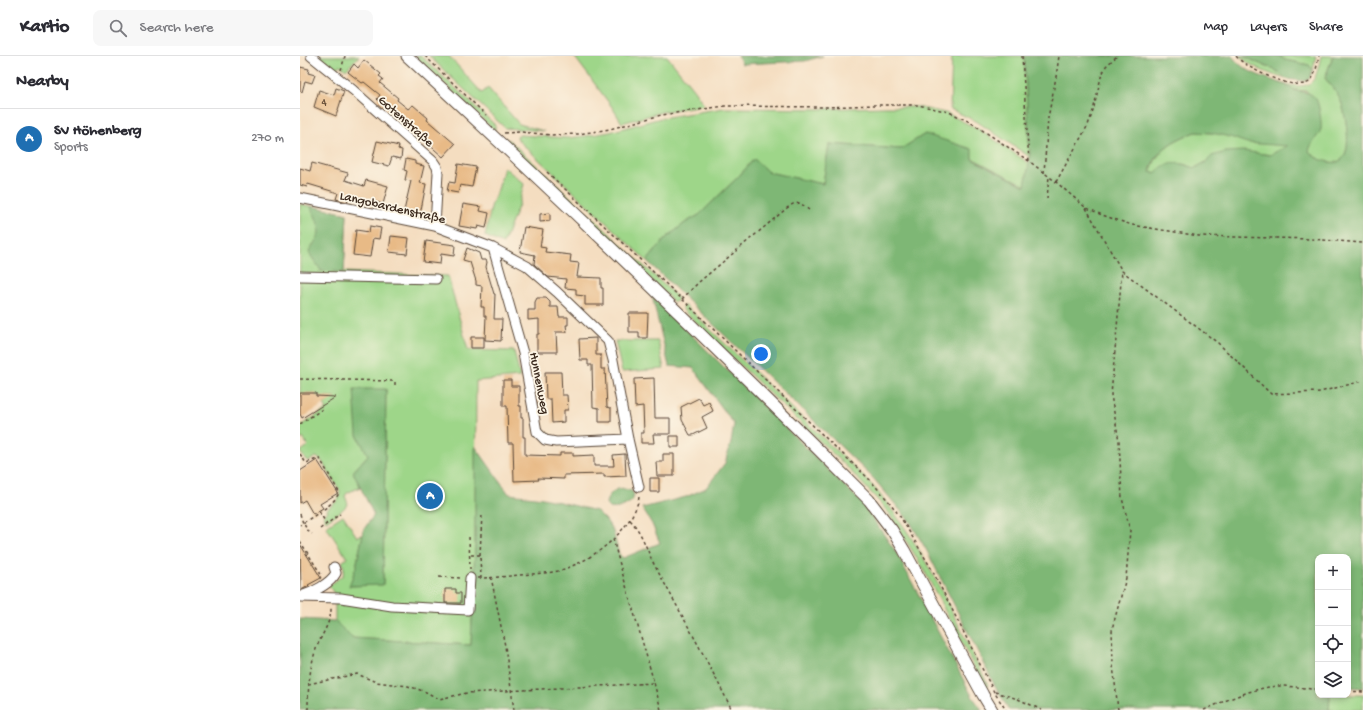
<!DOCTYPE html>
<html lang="en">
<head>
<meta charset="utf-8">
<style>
  :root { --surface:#fff; --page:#f7f7f7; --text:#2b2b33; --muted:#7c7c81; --line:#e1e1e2; --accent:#1f6fb2 }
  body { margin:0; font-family:"Gochi Hand",sans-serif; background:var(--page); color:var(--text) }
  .controls { position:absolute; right:12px; bottom:12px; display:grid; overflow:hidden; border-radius:8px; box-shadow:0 2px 6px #0003 }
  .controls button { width:36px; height:36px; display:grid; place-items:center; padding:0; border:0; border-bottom:1px solid var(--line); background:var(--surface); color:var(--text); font:20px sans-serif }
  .you { position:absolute; left:461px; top:298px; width:14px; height:14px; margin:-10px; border:3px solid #fff; border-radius:50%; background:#1a73e8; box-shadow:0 0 0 6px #1a73e833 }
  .badge { display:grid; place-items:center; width:26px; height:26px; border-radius:50%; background:var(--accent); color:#fff; font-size:13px; font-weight:700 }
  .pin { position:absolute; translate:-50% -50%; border:2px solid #fff; box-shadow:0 1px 4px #0006 }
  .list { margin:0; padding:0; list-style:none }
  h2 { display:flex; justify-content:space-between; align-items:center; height:52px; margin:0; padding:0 16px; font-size:17px }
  h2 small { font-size:13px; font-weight:400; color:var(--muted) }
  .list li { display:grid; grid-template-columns:26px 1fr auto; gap:12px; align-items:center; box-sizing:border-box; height:60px; padding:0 16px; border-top:1px solid var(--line) }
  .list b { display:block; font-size:15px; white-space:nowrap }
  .list p { margin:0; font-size:13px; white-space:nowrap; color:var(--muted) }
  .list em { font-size:13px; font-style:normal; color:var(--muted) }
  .icon { flex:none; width:22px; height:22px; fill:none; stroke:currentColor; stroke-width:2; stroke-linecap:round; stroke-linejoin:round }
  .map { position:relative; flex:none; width:1063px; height:654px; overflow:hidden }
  header { display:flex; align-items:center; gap:24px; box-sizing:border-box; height:56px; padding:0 20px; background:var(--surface); border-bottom:1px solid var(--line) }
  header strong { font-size:19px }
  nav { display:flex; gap:22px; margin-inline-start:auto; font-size:14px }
  .search { width:280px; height:36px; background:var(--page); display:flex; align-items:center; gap:10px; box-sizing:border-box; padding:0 14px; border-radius:8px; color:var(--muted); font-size:15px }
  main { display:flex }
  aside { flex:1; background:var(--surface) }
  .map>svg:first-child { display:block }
</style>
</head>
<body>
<header>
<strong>Kartio</strong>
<div class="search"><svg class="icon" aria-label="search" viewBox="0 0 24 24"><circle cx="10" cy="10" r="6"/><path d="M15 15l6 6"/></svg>Search here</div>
<nav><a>Map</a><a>Layers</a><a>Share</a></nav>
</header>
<main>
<aside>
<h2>Nearby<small></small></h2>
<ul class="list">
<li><span class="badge">A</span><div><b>SV Höhenberg</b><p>Sports</p></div><em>270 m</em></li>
</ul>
</aside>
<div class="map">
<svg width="1063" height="654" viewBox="0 0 1063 654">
  <rect width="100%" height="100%" fill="#fcf5e5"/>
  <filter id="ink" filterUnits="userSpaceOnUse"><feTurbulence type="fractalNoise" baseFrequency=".025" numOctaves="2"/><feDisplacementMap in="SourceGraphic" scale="8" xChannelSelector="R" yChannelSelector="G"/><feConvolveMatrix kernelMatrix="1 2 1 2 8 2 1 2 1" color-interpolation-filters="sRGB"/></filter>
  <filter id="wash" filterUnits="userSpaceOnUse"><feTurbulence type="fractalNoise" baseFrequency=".012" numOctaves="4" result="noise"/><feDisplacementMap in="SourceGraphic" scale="16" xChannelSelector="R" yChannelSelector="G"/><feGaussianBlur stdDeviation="0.9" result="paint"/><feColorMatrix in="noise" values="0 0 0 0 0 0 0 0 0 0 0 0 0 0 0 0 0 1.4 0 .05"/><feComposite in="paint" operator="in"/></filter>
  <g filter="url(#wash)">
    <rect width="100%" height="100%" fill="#f4ddc0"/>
    <path fill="#9ed689" stroke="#6c8054" d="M19 0H59L46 14 40 9 35 13Z
      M115 0H121L195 69V74H194Z
      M129 0H149L182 37 188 32 219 68 244 75 205 72Z
      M274 0H367L394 34 404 49 362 56 322 67 312 51Z
      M652 0H724L730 101 676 65 650 53Z
      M940 0H943L967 11 973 12 986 23C970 18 952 12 940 0Z
      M979 0H1016L1013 14 1009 9 985 4Z
      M1021 0H1033L1025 22C1031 30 1039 39 1042 48 1046 62 1057 112 1029 106 1021 104 1014 102 1009 95L1010 88 1021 73 1007 35 996 34 983 28C1013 34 1015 27 1021 0Z
      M583 51H617L646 57 680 74 730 108 726 130 625 78 601 93 529 88 523 128 468 116 454 103 439 120 399 159 385 167 366 182 347 205 219 85 217 81 218 79H220L267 82 286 80 310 76 361 62 424 52 520 53Z
      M895 76 912 77 988 90 970 99 965 98 912 100 906 106 895 112 883 108 863 110 855 117H850C858 92 872 85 895 76Z
      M205 83 209 84 377 241 378 243 377 245 374 246Z
      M204 111 224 128 218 151 203 188 185 180 192 147 198 134Z
      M0 148 47 158 44 216 148 220 168 294 214 295 220 321 176 325 175 491 171 589 51 582 35 565V539L29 530 43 519 44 512 42 506 47 502 26 470 43 459 57 481 63 478 56 511 50 530 83 528 86 333 57 379 68 399 53 416 60 431 47 437 45 440 48 448 41 455 26 465 23 459 28 455 27 453 37 445 39 442 40 435 21 404 16 401 9 405 6 404 0 396 8 390 3 382 0 384V370L27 353 24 348 35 341 16 340V337H7L0 340Z
      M383 250H386L389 253C433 296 478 338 522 381 545 403 570 424 589 450 630 503 658 570 688 629L687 633 685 632 623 512 589 457 576 442 548 412 384 255 382 251Z
      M315 285H358L364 313 322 316Z
      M1030 639H1063V654H1029Z"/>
    <path fill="#7eb775" stroke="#5c704a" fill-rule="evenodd" d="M438 0H523L505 5 442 8Z
      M724 0H932C944 17 965 21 983 28 987 29 990 32 994 34 1002 37 1009 34 1016 43 1019 47 1022 68 1021 73 1019 80 1011 86 1009 95 1014 102 1021 104 1029 106 1057 112 1046 62 1042 48 1039 39 1031 30 1025 22L1033 0H1063V632L1048 631V501H1018V639H1030L1029 654H709L696 632 627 495 610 466 596 449 574 423 534 384 347 205 366 182 385 167 399 159 439 120 454 103 468 116 523 128 529 88 601 93 625 78 672 93V103L725 130 730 101ZM895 76 912 77 930 81 947 87 987 90 970 99 944 95 926 96 912 100 906 106 895 112C877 106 870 104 855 117L850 116C856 93 874 84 895 76Z
      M943 0H979L985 4 1009 9 1013 14 1009 23 1005 25 986 23 973 12 967 11Z
      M11 150 47 158 44 216 21 215C18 208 12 204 9 196 16 183 23 179 16 162 14 158 12 155 11 150Z
      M352 240 562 447 596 496 672 640 682 654H0V563L35 565 52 582 171 589 175 491V390L209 438 243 442 297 455 306 464 313 475 319 498 323 502 360 487 352 468 342 452 386 441 406 432 425 407 431 387 434 368 393 312 369 310Z
      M54 333H86L83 529 49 530 56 511 64 473 74 459 53 416 68 399 57 379Z
      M321 432 332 435 334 439 332 445C325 450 318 454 309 452L306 447C308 439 313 434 321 432Z"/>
    <g id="blocks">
      <path fill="#e8ba86" d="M64 4 81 18 79 20 83 23 80 27 98 42 97 44 108 53 113 49 128 62 127 64 155 88 143 101 89 53 88 54 77 43 80 39 64 26 62 27 48 16 54 8 58 12Z
        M0 11 9 13 8 17 15 19 12 27 5 25 2 36 0 35Z
        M36 32 44 35 36 60 14 51 19 34 34 39Z
        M77 85 99 90 98 93 102 94 101 103 92 101 89 110 72 106Z
        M106 103 115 105V108L124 110 120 127 126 128 120 159 104 155 111 125 105 124 107 115 104 114Z
        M12 107 48 117 45 124 64 130 66 124 88 130 83 148 49 139 47 146 36 143 38 137 8 128 7 131 0 129V112L10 115Z
        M158 108 176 111 172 131 160 129 158 137 147 135 149 126 155 127Z
        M163 148 181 151 180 155 189 157 186 172 178 170 177 173 159 170Z
        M250 157V165L240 166V158Z
        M70 170 81 172 79 183 73 182 70 201 53 199 56 174 69 176Z
        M224 171 243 174 240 191 246 192 245 196 271 199 270 206 279 207 277 221 301 222V232H303V249H285V240L276 239V233L265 232 266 223 248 221 234 208 235 199 220 196Z
        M91 180 109 182 107 198 89 196Z
        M126 185 155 189 154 200 141 198 140 208 123 206Z
        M167 192 179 197 181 204H186L187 206 186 211 194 238H195L194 263H202L201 285 185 284 186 260H184V251H181L182 230 176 229V225L170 206 163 204Z
        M237 242H246L250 246V251H258L259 261H268V269H266L267 276H256L257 296H237V278H239V263L228 264V254H235V246Z
        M329 257H348L347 282H339V276H329Z
        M171 281H184V292H171Z
        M296 282V299H301V313H305L307 351 311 352V366H299V352L293 351 292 309H288V304H280L279 283Z
        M245 316H261L262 339H267L268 354H264V366L252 367 251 343H246Z
        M354 322 355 362H370V378H353L354 387H341V377H344L343 350 335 351 334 323Z
        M203 324H211V330H219V350H221V362H223V381H225V399L260 400V397H273V400L294 399V410H314L313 399 325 398 326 420 304 421V418L264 419V423L238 422 239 424 214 425 213 387H208L207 350H203Z
        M0 337H16V340L36 341 2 362 0 358Z
        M399 342 403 349 409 346 413 355 402 361 407 372 393 379H390L382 364 381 351Z
        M370 380H379V391H370Z
        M363 398H374V420H357L356 406H363Z
        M17 404 38 437 20 448 23 452 13 458 5 444 0 447V415Z
        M350 422H359V436H350Z
        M0 488 21 522 8 529 9 530 1 534Z
        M145 533H156V537H161V547H145Z"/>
    </g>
  </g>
  <g filter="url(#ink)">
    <use href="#blocks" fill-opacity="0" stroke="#574536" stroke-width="1"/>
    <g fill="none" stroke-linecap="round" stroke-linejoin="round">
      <defs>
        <path id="minor" d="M11 0 53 34 133 105 137 111 138 117 135 170
          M0 142 135 170 193 192 227 210 257 236 308 285 313 304 328 383 339 431
          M193 192 223 297 237 376 245 384 256 386 328 383
          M0 220 136 223
          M1 540C13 536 30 528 36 517L34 511
          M0 541 41 542 92 550 168 554 170 522"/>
        <path id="major" d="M107 0C264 145 418 293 569 444L592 474 604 494 683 639 692 654"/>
      </defs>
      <use href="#minor" stroke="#574536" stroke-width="11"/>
      <use href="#major" stroke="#574536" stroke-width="13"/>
      <path stroke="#574536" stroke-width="1.5" stroke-dasharray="3 3" stroke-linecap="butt" d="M125 0 186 59
        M722 0 729 105
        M936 0C945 12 995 36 1009 26 1016 20 1017 8 1019 0
        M41 14 45 0
        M204 77 221 76 251 79 279 78 310 73 361 59 425 50 525 51 576 49H618L649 56 670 66 729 105 756 126 785 151 802 159 832 169 899 180 1011 183 1063 187
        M247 116 382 243 530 386 569 423 591 448 601 462 631 512 694 636 706 654
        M744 117 748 62 756 21 759 0
        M756 126 788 69 793 55 801 21 806 10 817 0
        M747 143 749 120
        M786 152 822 215 918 287 971 338 1020 336 1063 325
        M382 243 399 226 487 152 493 148 500 147 509 154
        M0 323 95 325V332
        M0 368 24 352
        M0 398 6 407 17 403H20L39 436C36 448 13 460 3 467L9 476 12 478
        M19 456 27 468
        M0 458 3 467 0 469
        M330 464C343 477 347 496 356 512 382 559 408 606 432 654
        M20 473 40 458
        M169 481 170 513
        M313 483C328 540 347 597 361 654
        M0 485 22 520
        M171 499H180L181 522
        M180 499 182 458
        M139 521 162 522
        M191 521 205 590 214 654
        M178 522C197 522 215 519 233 518 241 517 250 517 258 515 289 506 321 483 335 454 337 449 339 445 339 439
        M8 628 57 618 76 626 108 630 126 636 139 643 167 637 354 627
        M1048 635 1063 636
        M695 636 718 643 742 654
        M8 654C8 633 9 614 16 593 21 579 32 566 31 550
        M818 654 813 609 812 573 826 522 830 474 822 442 819 385 811 339 822 215
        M904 654C927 644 952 632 978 630 991 630 1005 632 1018 634"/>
      <use href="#minor" stroke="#fff" stroke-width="9"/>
      <use href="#major" stroke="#fff" stroke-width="11"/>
    </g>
  </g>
  <g text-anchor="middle" stroke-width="3.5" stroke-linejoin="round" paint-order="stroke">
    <g font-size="11" fill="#664e38">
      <text x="24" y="49">4</text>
    </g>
    <g font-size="13" fill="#3b2a1e" stroke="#fcf5e5">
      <text transform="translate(107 64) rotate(42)" y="5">Gotenstraße</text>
      <text transform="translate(93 150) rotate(13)" y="5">Langobardenstraße</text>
      <text transform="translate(241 327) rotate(79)" y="5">Hunnenweg</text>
    </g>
  </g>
</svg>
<div class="controls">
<button>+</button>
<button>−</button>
<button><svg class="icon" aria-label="locate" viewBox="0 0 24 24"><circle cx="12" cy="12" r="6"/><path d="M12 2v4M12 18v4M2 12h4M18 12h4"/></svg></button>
<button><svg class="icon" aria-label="layers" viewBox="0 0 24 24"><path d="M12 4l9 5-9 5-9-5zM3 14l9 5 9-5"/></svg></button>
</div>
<div class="you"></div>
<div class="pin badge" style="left:130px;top:440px">A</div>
</div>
</main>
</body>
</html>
